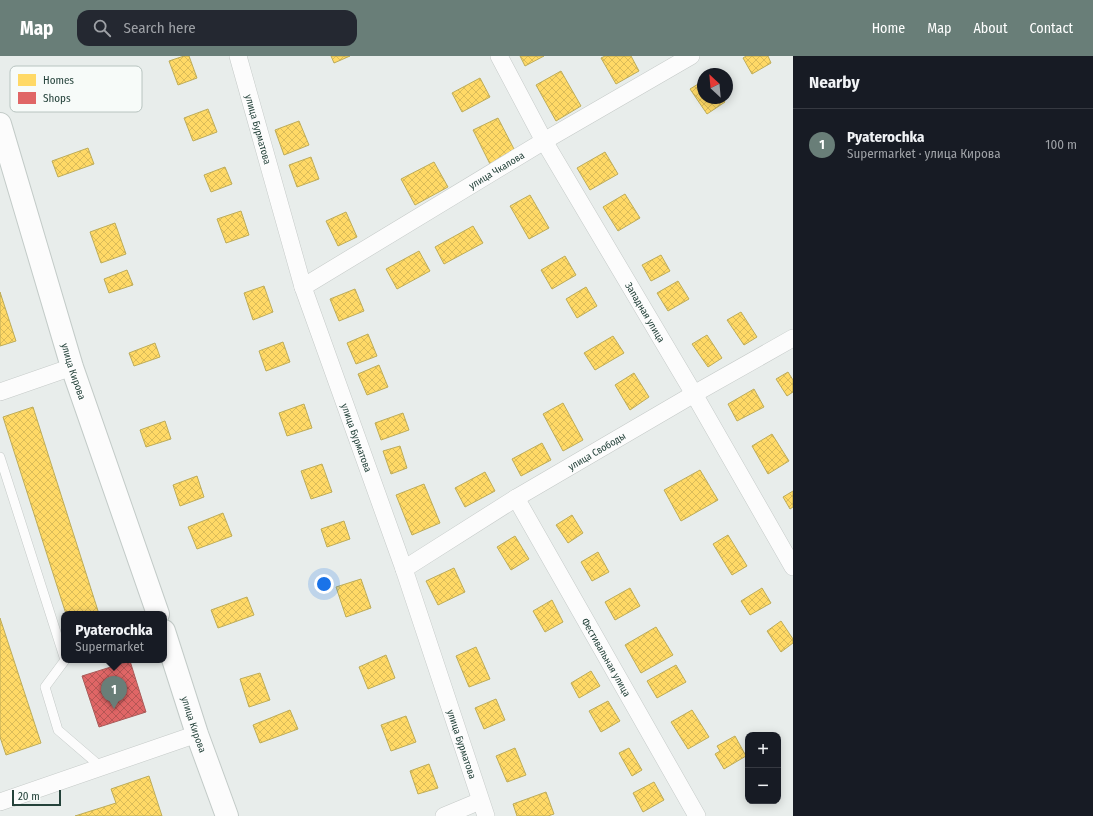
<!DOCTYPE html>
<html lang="en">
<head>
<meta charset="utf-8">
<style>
  :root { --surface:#171b24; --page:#242831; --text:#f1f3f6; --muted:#9ea1a6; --line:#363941; --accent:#697e78 }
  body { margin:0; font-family:"Fira Sans Condensed",sans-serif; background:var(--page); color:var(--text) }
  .controls { position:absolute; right:12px; bottom:12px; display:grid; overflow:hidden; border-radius:8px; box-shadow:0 2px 10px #0003 }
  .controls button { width:36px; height:36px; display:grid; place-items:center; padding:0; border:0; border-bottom:1px solid var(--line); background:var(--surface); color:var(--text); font:20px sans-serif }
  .compass { position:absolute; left:697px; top:12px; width:36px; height:36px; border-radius:50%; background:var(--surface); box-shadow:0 2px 10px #0003; rotate:334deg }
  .scale { position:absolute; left:12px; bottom:10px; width:49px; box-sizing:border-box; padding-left:4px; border:2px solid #24423a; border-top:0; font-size:11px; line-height:14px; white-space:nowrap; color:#24423a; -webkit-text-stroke:3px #f7fbf9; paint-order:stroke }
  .you { position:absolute; left:324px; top:528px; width:14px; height:14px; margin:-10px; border:3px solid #fff; border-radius:50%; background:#1a73e8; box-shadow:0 0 0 6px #1a73e833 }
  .badge { display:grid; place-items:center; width:26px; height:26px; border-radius:50%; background:var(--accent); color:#fff; font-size:13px; font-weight:700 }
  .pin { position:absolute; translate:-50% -33px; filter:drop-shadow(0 1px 2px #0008) }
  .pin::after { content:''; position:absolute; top:21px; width:14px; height:12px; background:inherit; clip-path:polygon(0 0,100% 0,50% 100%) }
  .popup { position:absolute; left:61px; top:555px; width:106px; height:52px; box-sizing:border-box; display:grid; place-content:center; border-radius:8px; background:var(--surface); filter:drop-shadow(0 1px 3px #0005); font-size:13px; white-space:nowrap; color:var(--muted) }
  .popup b { font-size:15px; color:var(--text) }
  .popup::after { content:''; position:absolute; left:50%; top:100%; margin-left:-8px; border:8px solid transparent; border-top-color:var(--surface) }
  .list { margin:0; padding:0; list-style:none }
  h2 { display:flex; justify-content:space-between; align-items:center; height:52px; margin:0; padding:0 16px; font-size:17px }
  h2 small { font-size:13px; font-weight:400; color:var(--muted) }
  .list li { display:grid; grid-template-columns:26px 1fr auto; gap:12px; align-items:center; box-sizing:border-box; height:72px; padding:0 16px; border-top:1px solid var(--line) }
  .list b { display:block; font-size:15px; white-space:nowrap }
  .list p { margin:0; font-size:13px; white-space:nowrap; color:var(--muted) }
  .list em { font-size:13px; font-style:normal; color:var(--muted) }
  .icon { flex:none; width:22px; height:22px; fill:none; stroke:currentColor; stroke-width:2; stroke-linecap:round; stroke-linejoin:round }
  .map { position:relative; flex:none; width:793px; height:760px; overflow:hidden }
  header { display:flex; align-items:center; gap:24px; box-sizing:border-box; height:56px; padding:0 20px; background:var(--accent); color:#fff }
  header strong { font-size:19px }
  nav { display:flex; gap:22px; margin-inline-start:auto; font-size:14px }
  .search { width:280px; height:36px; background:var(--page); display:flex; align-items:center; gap:10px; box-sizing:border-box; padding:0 14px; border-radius:12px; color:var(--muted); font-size:15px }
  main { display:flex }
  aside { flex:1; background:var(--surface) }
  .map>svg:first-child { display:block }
</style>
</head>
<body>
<header>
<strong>Map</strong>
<div class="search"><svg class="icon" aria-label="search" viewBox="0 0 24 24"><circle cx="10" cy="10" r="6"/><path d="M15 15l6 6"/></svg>Search here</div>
<nav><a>Home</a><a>Map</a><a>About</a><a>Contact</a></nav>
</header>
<main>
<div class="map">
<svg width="793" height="760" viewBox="0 0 793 760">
  <defs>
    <pattern id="homes-cross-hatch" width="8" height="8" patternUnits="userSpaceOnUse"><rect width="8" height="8" fill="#ffd966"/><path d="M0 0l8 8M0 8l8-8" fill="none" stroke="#dabb59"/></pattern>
    <pattern id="shops-cross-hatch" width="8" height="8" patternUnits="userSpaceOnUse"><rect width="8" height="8" fill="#e06666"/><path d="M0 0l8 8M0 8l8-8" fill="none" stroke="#b55655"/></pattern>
  </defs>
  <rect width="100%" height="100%" fill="#e8edeb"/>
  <path fill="url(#homes-cross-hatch)" stroke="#bdac59" d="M184 0H189L197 22 178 29 169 5Z
    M331 0H350L334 7Z
    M520 0H544L525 10Z
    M605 0H631L639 15 616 28 601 2Z
    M746 0H768L771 7 752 18 743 2Z
    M59 15 66 33 41 41 35 23Z
    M561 15 581 50 556 65 536 29Z
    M480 22 490 41 462 56 452 37Z
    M703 25V42H722L725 46 707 58 690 33Z
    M208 53 217 76 193 85 184 62Z
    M498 62 515 95 490 108 473 74Z
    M299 65 309 89 284 99 275 74Z
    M88 92 94 108 58 121 52 105Z
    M605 96 618 118 590 134 577 112Z
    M311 101 319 123 297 131 289 109Z
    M434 106 448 131 415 149 401 123Z
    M225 111 232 128 211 136 204 119Z
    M625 138 640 162 618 175 603 151Z
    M530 139 549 172 529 183 510 150Z
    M241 155 249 179 226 187 217 163Z
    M346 156 357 181 338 190 326 165Z
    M115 167 126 198 101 207 90 176Z
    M473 170 483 187 444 208 435 191Z
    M419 195 430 215 397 233 386 213Z
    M661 199 670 215 651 225 642 209Z
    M565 200 576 219 552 233 541 214Z
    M127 214 133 229 109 237 104 223Z
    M678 225 689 243 668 255 657 237Z
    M264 230 273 256 253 264 244 237Z
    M586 231 597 250 577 262 566 243Z
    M355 233 364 255 339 265 330 243Z
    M0 236 16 285 0 290Z
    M741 256 757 281 744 289 727 264Z
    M368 278 377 300 356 308 347 287Z
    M707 279 722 302 708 311 692 288Z
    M613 280 624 297 595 314 584 297Z
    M283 286 290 306 266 315 259 295Z
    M155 287 160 301 134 310 129 297Z
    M379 309 388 331 367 339 358 318Z
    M788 316 793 324V336L787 340 776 323Z
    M634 317 649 341 630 354 615 329Z
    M754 333 764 351 737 365 728 348Z
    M563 347 583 384 563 395 543 358Z
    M304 348 312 372 287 380 279 357Z
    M33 351 99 558H66L3 361Z
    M403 357 409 374 381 384 375 367Z
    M165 365 171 383 146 391 140 374Z
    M772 378 789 405 768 418 752 390Z
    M542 387 551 404 521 420 512 403Z
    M400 390 407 412 391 418 383 395Z
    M322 408 332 436 311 443 301 415Z
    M700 414 718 444 681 465 664 434Z
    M485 416 495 435 465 451 455 432Z
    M197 420 204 441 180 450 173 429Z
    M424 428 440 467 412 479 396 439Z
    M793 435V451L790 453 783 441Z
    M223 457 232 480 197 493 188 471Z
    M572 459 583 477 568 487 556 469Z
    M344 465 350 483 327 491 321 473Z
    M728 479 747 510 732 519 713 488Z
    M515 480 529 503 511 514 497 491Z
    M598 496 609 516 592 525 581 506Z
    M454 512 465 536 438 549 426 525Z
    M361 523 371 552 346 561 336 531Z
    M630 532 640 550 615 564 605 546Z
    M762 532 771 547 750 559 741 545Z
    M247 541 254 559 218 572 211 554Z
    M552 544 563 566 545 576 533 555Z
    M0 562 41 687 6 699 0 681Z
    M781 565 793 583V587L781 596 767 575Z
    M656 571 673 599 641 617 625 589Z
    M476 591 490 623 469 631 456 600Z
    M386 599 395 622 368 633 359 611Z
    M676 609 686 626 657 642 647 625Z
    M591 615 600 630 579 642 571 627Z
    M260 617 270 644 249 651 240 623Z
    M496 643 505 664 484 673 475 652Z
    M608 645 620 665 601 676 589 655Z
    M290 654 298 673 260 687 253 669Z
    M692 654 709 681 688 693 671 666Z
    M406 660 416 686 391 695 381 669Z
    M735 680 746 700 724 713 715 698 720 695 717 690Z
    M515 692 526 719 507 726 496 700Z
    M629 692 642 714 632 720 619 697Z
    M429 708 438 732 418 738 410 715Z
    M149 720 162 760H75L116 747 111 733Z
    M654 726 664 744 643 756 633 737Z
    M546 736 554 758 548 760H517L513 748Z"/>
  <path fill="url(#shops-cross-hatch)" stroke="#a85b59" d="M130 605 146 656 99 671 82 620Z"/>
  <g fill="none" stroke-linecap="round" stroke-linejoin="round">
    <defs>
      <path id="lane" d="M0 401 64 601
        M65 604 45 631 58 674 101 711"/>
      <g id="street">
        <path id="s1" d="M238 0 303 231 404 513 486 760"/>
        <path id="s2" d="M499 0 544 85 694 338 793 511"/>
        <path id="s3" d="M303 231 544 85 691 0"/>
        <path d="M0 336 72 311"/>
        <path id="s4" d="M516 442 697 760"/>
        <path id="s5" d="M404 513 516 442 694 338 793 282"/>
        <path d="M0 746 197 678"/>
        <path d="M444 760 480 745"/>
      </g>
      <g id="secondary">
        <path id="s6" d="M0 68 72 311 158 558"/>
        <path id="s7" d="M164 575 197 678 227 760"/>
      </g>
    </defs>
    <use href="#lane" stroke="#c5cac8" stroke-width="10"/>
    <use href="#street" stroke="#c5cac8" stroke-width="18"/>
    <use href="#secondary" stroke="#c3cbc8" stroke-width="24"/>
    <use href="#lane" stroke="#fcfcfc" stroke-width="9"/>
    <use href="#street" stroke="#fcfcfc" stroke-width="17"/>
    <use href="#secondary" stroke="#fcfcfc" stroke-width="22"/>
  </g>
  <g text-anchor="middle" stroke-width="4" stroke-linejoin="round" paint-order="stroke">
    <g font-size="10" fill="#24423a" stroke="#f7fbf9">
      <text dy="4" stroke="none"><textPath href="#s1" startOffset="76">улица Бурматова</textPath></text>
      <text dy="4" stroke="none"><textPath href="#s3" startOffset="226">улица Чкалова</textPath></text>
      <text dy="4" stroke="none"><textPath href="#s2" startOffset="295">Западная улица</textPath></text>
      <text dy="4" stroke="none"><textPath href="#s6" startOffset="258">улица Кирова</textPath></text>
      <text dy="4" stroke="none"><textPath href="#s1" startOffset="400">улица Бурматова</textPath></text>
      <text dy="4" stroke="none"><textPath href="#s5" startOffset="226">улица Свободы</textPath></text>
      <text dy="4" stroke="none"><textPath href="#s4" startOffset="183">Фестивальная улица</textPath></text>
      <text dy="4" stroke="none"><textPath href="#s7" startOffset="98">улица Кирова</textPath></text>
      <text dy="4" stroke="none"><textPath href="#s1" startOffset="724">улица Бурматова</textPath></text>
    </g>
  </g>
  <rect x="10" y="10" width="132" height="46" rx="6" fill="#f7fbf9" stroke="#b8c4c0" stroke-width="1"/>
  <rect x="18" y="18" width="18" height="12" fill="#ffd966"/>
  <rect x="18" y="36" width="18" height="12" fill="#e06666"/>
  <g font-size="11" fill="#24423a">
    <text x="43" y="28">Homes</text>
    <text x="43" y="46">Shops</text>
  </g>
</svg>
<div class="controls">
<button>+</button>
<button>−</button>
</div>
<svg class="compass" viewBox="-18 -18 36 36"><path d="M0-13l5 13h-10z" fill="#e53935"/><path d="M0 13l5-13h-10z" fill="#9ea1a6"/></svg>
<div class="scale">20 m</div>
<div class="you"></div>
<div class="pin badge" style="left:114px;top:653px">1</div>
<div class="popup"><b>Pyaterochka</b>Supermarket</div>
</div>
<aside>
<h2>Nearby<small></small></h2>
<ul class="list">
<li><span class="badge">1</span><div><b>Pyaterochka</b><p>Supermarket · улица Кирова</p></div><em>100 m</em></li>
</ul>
</aside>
</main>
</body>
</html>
